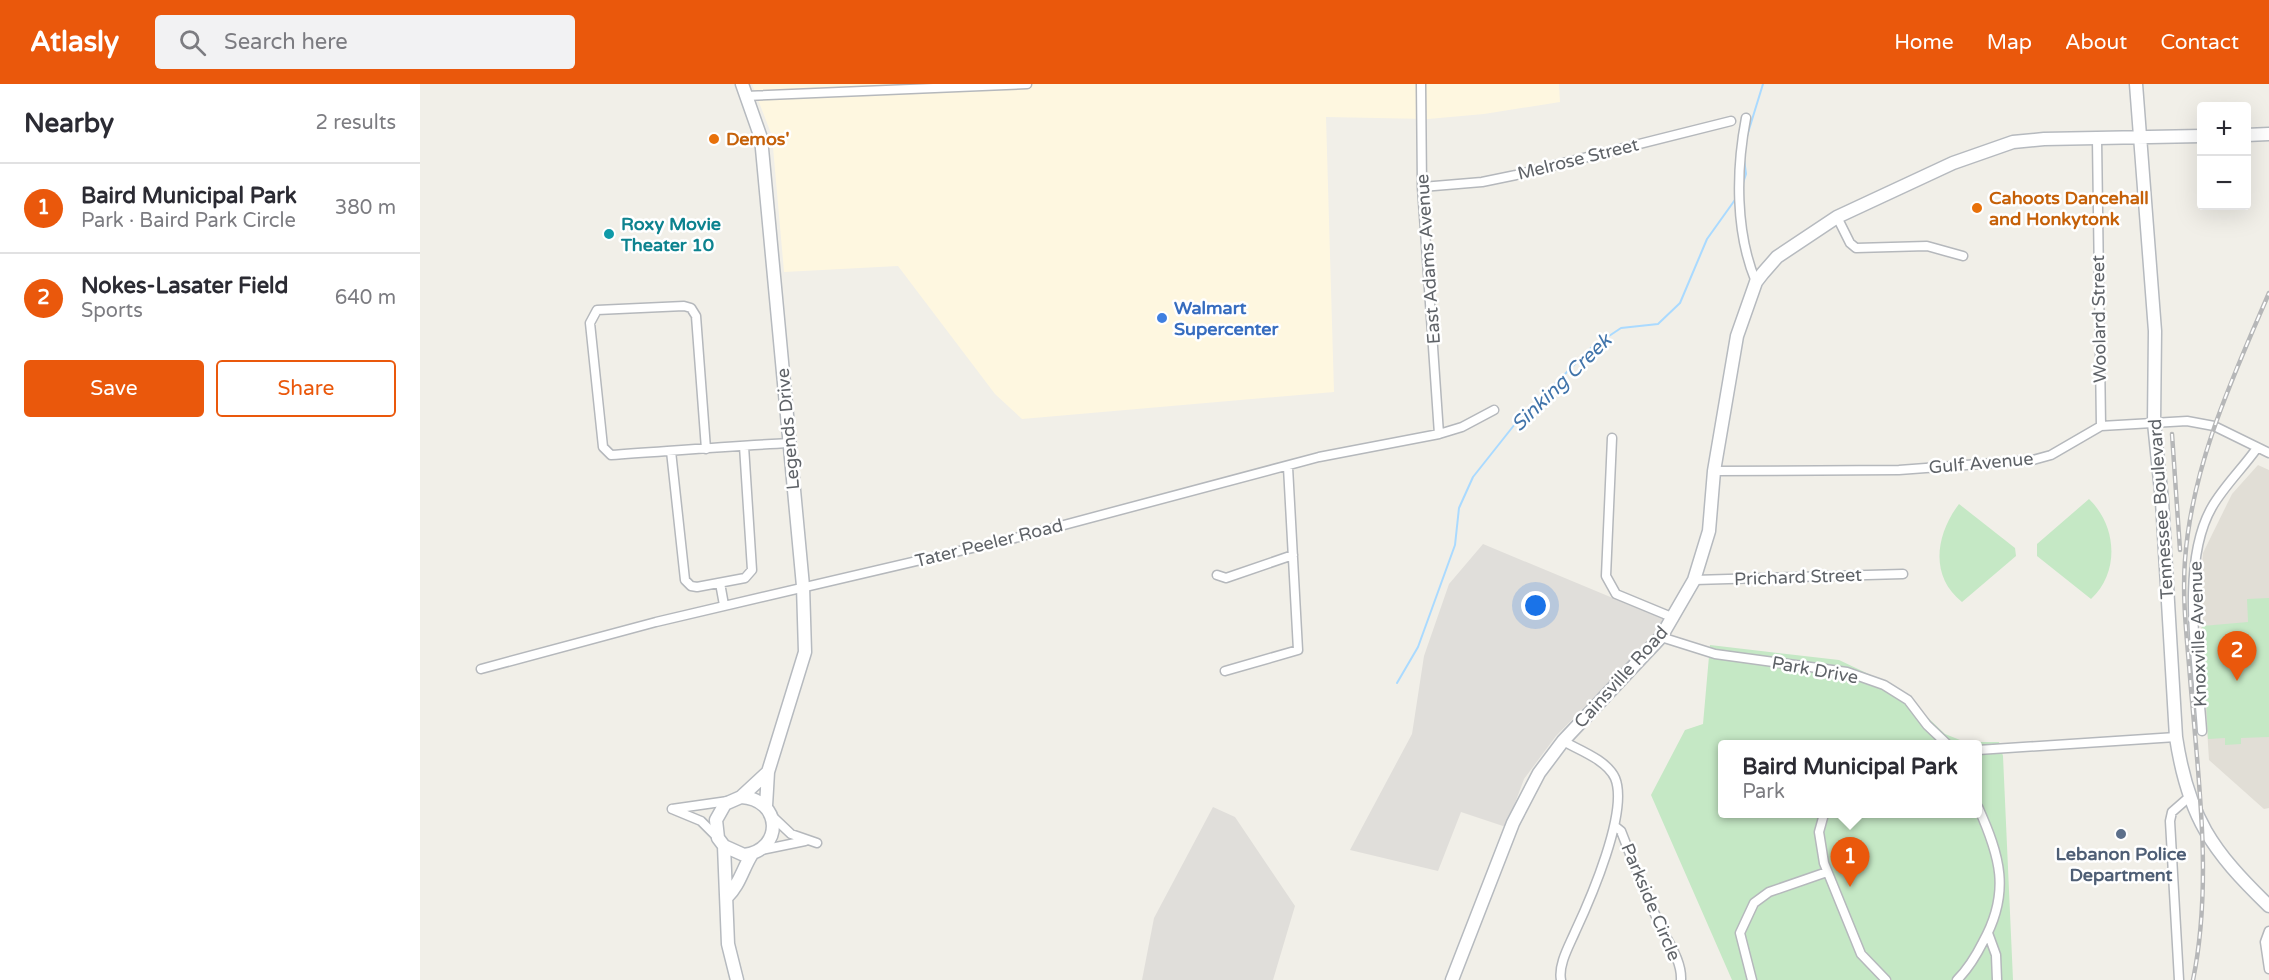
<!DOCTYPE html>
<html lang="en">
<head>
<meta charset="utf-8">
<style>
  :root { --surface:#fff; --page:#f2f2f3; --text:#2b2b33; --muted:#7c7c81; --line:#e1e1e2; --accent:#ea580c }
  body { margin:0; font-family:"Varela Round",sans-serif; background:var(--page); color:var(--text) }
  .controls { position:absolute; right:18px; top:18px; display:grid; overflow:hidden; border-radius:6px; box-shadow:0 6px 24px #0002 }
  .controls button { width:54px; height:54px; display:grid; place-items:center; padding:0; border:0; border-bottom:2px solid var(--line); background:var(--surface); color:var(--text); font:30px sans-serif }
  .you { position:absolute; left:1116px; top:522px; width:21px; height:21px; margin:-15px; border:4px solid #fff; border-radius:50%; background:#1a73e8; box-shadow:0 0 0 9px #1a73e833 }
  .badge { display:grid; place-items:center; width:39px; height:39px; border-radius:50%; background:var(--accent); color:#fff; font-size:20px; font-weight:700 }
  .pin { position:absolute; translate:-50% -50px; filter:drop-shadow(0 2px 3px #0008) }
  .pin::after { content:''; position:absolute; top:32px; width:21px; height:18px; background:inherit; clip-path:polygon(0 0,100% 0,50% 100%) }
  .popup { position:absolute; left:1298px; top:656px; width:264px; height:78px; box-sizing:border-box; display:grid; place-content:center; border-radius:6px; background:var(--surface); filter:drop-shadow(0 2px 4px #0005); font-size:20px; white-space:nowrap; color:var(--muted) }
  .popup b { font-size:22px; color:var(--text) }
  .popup::after { content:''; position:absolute; left:50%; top:100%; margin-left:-12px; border:12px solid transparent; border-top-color:var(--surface) }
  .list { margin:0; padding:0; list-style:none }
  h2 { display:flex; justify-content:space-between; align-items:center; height:78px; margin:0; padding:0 24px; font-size:26px }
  h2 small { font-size:20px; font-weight:400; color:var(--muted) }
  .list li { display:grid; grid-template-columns:39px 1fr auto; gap:18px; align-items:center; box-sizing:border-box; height:90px; padding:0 24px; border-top:2px solid var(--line) }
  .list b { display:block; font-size:22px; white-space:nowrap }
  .list p { margin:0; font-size:20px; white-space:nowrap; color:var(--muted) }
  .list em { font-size:20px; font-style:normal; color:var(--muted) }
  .actions { display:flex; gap:12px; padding:18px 24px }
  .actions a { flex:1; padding:14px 0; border:2px solid var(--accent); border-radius:6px; text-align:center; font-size:21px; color:var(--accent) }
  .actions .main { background:var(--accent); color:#fff }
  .icon { flex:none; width:33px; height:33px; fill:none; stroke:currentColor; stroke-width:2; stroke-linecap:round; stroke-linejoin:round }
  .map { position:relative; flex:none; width:1849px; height:896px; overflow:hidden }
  header { display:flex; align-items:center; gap:36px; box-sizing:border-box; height:84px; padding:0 30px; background:var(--accent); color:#fff }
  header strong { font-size:28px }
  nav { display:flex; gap:33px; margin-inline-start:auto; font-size:21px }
  .search { width:420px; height:54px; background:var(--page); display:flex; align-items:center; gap:15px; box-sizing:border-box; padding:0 21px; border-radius:6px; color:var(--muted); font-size:22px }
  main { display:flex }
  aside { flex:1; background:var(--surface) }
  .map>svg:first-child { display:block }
</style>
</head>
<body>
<header>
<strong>Atlasly</strong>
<div class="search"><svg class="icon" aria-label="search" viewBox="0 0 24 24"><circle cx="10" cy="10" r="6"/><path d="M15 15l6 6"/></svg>Search here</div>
<nav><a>Home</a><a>Map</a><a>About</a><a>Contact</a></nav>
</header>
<main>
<aside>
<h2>Nearby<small>2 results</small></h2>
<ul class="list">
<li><span class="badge">1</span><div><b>Baird Municipal Park</b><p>Park · Baird Park Circle</p></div><em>380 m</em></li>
<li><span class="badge">2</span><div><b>Nokes-Lasater Field</b><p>Sports</p></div><em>640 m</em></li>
</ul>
<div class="actions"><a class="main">Save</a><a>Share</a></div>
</aside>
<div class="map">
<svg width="1849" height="896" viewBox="0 0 1849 896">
  <rect width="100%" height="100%" fill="#f1efe8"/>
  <path fill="#fef7e0" d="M332 0H1139L1140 18 1064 30 1008 35 906 33 914 308 602 335 575 310 478 182 364 188 352 52Z"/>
  <path fill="#e0deda" d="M1063 460 1248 537 1136 652 1104 695 1086 743 1041 728 1018 787 930 766 992 650 1004 572 1029 500Z
    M793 723 815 733 875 822 853 896H722L734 834Z"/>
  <path fill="#e1ded6" d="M1838 381 1849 386V724L1844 725 1789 676 1779 517 1783 469 1812 410Z"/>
  <path fill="#c5e8c5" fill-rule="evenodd" d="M1669 415C1697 442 1700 488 1671 515L1617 472V460Z
    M1539 420 1595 464 1596 472 1542 518C1509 492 1516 450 1539 420Z
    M1849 514V653L1821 654V660L1805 661V654L1788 655 1782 542 1828 538 1827 515Z
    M1290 561 1419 576 1476 603 1525 650 1545 658H1579L1583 672 1593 896H1312L1231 711 1265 646 1283 640ZM1302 660H1558V730H1302Z"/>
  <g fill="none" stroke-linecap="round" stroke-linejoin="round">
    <path stroke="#aadaff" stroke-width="2" d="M1327 52 1343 0
      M1323 99 1326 90 1324 75
      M977 599 998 563 1035 461 1039 424 1053 393 1095 340 1171 264 1201 244 1238 240 1260 219 1287 155 1317 113"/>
    <defs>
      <path id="street" d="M1001 0 1002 103 1019 350
        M326 12 607 0
        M1326 34C1316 86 1315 148 1336 198
        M1677 55 1681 342
        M1002 103 1062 98 1096 91 1311 37
        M1417 133 1430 159 1436 164 1507 162 1543 172
        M1192 354 1186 492 1196 510 1254 534
        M286 365 276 232 271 224 264 222 177 226 170 239 183 363 191 371C250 367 310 362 370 359
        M251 367 265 496 271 502 277 503 325 494 332 486 324 362
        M1294 387 1479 386 1613 376 1631 371 1681 342 1767 337 1794 342 1849 369
        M797 491 806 494 873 471
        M1274 496 1483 490
        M300 499 304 521
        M1241 553 1295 570 1427 588 1464 601 1488 616 1507 641 1527 660
        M61 585 236 538 599 453 899 373 1019 350 1042 343 1074 326
        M805 587 878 566 868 383
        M1782 647C1778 582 1759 480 1792 423 1804 402 1823 384 1837 364
        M1558 666 1756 653
        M252 725 308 717
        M252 725 281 737 298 754
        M1404 730 1399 748 1404 779 1441 870 1466 896
        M352 732 371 750 397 759
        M1196 743 1201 747C1213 778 1225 809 1239 839 1247 857 1262 876 1261 896
        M341 766 385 757
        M1849 847 1845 858 1849 885
        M1568 849 1576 871 1577 896
        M1141 896C1138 881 1149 862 1155 848 1170 816 1209 727 1195 694 1187 676 1159 666 1143 657
        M1332 896 1320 849 1334 819 1349 808 1407 788
        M1537 896C1548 885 1556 872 1563 858 1591 808 1580 772 1558 723
        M1759 896 1750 737 1752 728 1768 714"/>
      <path id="secondary" d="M322 0 341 54 383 502 385 568 348 688 346 722
        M1716 0 1735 247 1734 339 1742 417 1756 653C1768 733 1792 767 1849 822
        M1826 51 1849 50
        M321 713C362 715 364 766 324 771L304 762 298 754 296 736 305 720 321 713 348 688
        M304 762 308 860 317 896
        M307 813C319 802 323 784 332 770
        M1032 896 1093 739 1119 689 1143 657 1241 553 1274 496 1289 447 1294 387 1317 252 1336 198 1343 189 1357 173 1417 133 1533 79 1593 58 1624 55 1782 52"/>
    </defs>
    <use href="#street" stroke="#b5b8bc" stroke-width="11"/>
    <use href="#secondary" stroke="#b6babf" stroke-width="15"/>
    <use href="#street" stroke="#fff" stroke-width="8"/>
    <use href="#secondary" stroke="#fff" stroke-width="12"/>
    <defs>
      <path id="rail" d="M1752 350 1760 466
        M1773 896C1793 798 1778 692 1770 593 1767 554 1762 515 1765 476 1772 381 1812 295 1849 209"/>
    </defs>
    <use href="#rail" stroke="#b6b7b8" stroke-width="4.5"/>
    <use href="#rail" stroke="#fff" stroke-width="2" stroke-dasharray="7" stroke-linecap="butt"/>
  </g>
  <g fill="#e8710a" stroke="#fff" stroke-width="2">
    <circle cx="294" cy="55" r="6"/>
    <circle cx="1557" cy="124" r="6"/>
  </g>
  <circle fill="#0f9aa8" stroke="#fff" stroke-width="2" cx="189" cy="150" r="6"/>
  <circle fill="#3f7fe0" stroke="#fff" stroke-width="2" cx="742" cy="234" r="6"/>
  <circle fill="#5c6f8a" stroke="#fff" stroke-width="2" cx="1701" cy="750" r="6"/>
  <g text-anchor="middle" stroke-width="5" stroke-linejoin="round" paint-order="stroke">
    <g font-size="18" font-weight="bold" fill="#c56008" stroke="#fff" text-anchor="start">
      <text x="306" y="61">Demos'</text>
      <text x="1569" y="120">Cahoots Dancehall<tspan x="1569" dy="21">and Honkytonk</tspan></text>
    </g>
    <g font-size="18" fill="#5f6368" stroke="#fff">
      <text transform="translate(1158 75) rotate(-14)" y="6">Melrose Street</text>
      <text transform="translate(1008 175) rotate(-94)" y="6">East Adams Avenue</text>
      <text transform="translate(1679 235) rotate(-91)" y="6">Woolard Street</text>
      <text transform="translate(368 345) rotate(-95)" y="6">Legends Drive</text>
      <text transform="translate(1561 379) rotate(-5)" y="6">Gulf Avenue</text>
      <text transform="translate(1741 425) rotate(-94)" y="6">Tennessee Boulevard</text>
      <text transform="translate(569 459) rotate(-14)" y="6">Tater Peeler Road</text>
      <text transform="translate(1378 493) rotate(-2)" y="6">Prichard Street</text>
      <text transform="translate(1778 550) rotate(-92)" y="6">Knoxville Avenue</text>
      <text transform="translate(1395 586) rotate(10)" y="6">Park Drive</text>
      <text transform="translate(1201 593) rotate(-48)" y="6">Cainsville Road</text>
      <text transform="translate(1231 818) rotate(67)" y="6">Parkside Circle</text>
    </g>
    <g font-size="18" font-weight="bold" fill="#0d838f" stroke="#fff" text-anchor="start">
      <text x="201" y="146">Roxy Movie<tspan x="201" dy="21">Theater 10</tspan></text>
    </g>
    <g font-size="18" font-weight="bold" fill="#366cbe" stroke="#fff" text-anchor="start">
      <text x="754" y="230">Walmart<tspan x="754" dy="21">Supercenter</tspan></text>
    </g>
    <g font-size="18" font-weight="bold" fill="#4e5e75" stroke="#fff">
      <text x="1701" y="776">Lebanon Police<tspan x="1701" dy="21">Department</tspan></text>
    </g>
    <g font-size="20" font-style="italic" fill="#4174aa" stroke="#fff">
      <text transform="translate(1141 298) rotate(-44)" y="7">Sinking Creek</text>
    </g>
  </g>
</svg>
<div class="controls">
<button>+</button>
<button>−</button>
</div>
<div class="you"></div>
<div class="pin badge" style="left:1430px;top:803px">1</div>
<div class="popup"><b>Baird Municipal Park</b>Park</div>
<div class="pin badge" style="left:1817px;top:597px">2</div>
</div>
</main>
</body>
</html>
